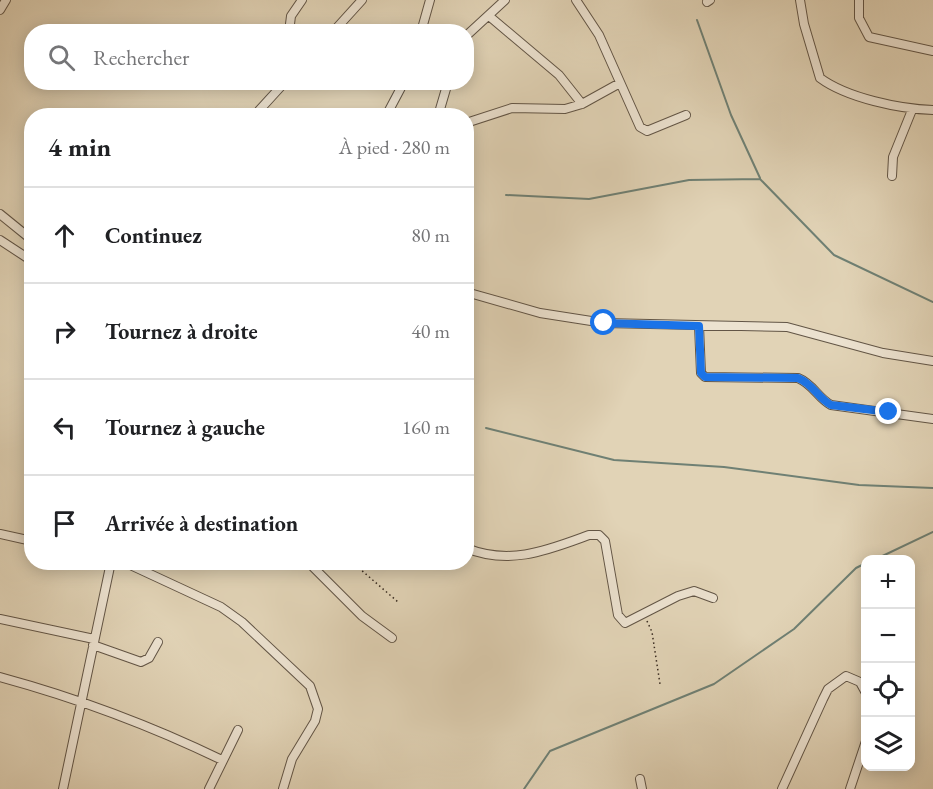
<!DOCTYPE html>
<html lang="fr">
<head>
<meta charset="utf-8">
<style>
  :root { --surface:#fff; --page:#f2f2f2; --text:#202124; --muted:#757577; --line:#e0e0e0 }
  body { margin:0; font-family:"EB Garamond",serif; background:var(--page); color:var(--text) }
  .controls { position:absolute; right:18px; bottom:18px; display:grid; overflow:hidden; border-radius:12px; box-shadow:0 3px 15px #0003 }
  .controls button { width:54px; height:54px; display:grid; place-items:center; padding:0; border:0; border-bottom:2px solid var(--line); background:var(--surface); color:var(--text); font:30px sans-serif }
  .stop { position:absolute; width:18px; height:18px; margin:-14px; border:4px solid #1a73e8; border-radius:50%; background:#fff }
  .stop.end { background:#1a73e8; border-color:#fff; box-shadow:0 2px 6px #0008 }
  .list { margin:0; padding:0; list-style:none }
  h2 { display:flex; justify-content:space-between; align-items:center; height:78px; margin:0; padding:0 24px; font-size:26px }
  h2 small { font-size:20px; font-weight:400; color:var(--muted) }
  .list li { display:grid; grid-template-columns:39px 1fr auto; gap:18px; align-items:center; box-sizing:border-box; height:96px; padding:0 24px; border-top:2px solid var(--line) }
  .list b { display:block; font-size:22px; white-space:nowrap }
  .list em { font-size:20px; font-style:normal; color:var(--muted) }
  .icon { flex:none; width:33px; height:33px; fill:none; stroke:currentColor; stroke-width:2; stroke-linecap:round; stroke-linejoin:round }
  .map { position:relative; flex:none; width:933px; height:789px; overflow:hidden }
  .search { position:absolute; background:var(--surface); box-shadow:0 3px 15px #0003; left:24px; top:24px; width:450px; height:66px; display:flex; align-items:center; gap:15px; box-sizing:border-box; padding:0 21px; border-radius:24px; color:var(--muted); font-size:22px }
  .panel { position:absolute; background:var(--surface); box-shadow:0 3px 15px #0003; left:24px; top:108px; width:450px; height:462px; border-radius:24px }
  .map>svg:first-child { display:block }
</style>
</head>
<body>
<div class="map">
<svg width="933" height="789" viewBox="0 0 933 789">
  <rect width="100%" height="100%" fill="#e1d3b6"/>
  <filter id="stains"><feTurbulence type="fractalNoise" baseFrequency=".00333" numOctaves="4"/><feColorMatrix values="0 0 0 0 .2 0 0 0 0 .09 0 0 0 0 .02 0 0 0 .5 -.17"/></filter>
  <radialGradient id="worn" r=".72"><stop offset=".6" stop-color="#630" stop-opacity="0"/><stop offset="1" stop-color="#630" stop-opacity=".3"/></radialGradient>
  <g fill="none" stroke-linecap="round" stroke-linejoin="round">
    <path stroke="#6f8074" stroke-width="2" d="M697 20 731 115 760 178
      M506 195 589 199 689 180 760 179 834 255 933 302
      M486 428 614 460 724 467 859 485 933 488
      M874 560 933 532
      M524 789 550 751 714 684 794 629 856 568 866 563"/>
    <defs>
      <path id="minor" d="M576 0 599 35 640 127 647 131 686 115
        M800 0 804 24 820 78C847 98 900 109 933 110
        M859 0V18L869 37 933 51
        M707 2 710 0
        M0 10 6 0
        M489 16 559 75 582 104
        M289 32 291 16 302 0
        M333 32 362 0
        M421 32 430 0
        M466 36 505 0
        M254 116 285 82
        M386 116 404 82
        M438 116 448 82
        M466 123 512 108 565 109 582 104 620 83
        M892 176 893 157 912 110
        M0 214 32 240
        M0 240 32 261
        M466 292 540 313 604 323 787 327 883 353 933 361
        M699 326 701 373 705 377 798 378C813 384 818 398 831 405L933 419
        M0 534 32 541
        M466 548C510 566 548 550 589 535H599L605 541 618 615 625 623 678 596 694 591 713 598
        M124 562 221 607 242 622 310 686 318 709 315 721 292 759 283 789
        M308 562 362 616 392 638
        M0 619 94 639
        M93 645 141 662 149 658 158 642
        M0 677C77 698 150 725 222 760
        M640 779 642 789
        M63 789 111 562
        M209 789 238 730
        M782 789 823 699 828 689 846 676 860 682 866 693
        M850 789 866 741"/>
    </defs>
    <use href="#minor" stroke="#625546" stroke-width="10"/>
    <path stroke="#382b21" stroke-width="1.5" stroke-dasharray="1.5 3" stroke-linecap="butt" d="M352 562 398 602
      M647 621 652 632 660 684"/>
    <use href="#minor" stroke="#ece2d0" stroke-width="8"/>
  </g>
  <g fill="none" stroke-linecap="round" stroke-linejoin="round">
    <path stroke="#1a73e8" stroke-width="8" d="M604 323 699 326 701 373 705 377 798 378C813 384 818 398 831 405L889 412"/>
  </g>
  <rect width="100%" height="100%" filter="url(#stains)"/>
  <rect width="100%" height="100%" fill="url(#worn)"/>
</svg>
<div class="controls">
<button>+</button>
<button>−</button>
<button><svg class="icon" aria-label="locate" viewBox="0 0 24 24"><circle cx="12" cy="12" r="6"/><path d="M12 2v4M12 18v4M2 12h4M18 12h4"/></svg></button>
<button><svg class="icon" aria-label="layers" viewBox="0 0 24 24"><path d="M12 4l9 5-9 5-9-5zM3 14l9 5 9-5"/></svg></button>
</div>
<div class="stop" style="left:604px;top:323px"></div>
<div class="stop end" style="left:889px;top:412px"></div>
<div class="search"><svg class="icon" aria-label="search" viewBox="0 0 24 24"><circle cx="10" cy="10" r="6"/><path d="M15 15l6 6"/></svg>Rechercher</div>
<section class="panel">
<h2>4 min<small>À pied · 280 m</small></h2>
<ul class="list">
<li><svg class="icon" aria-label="ahead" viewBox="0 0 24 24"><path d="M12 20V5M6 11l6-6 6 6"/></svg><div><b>Continuez</b></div><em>80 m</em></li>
<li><svg class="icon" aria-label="right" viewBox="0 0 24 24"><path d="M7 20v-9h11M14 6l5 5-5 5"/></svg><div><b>Tournez à droite</b></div><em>40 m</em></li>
<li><svg class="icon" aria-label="left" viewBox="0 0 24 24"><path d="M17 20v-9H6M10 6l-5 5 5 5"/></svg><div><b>Tournez à gauche</b></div><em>160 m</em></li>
<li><svg class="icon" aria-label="arrive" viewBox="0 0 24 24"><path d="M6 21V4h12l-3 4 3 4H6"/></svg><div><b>Arrivée à destination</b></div></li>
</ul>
</section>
</div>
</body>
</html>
